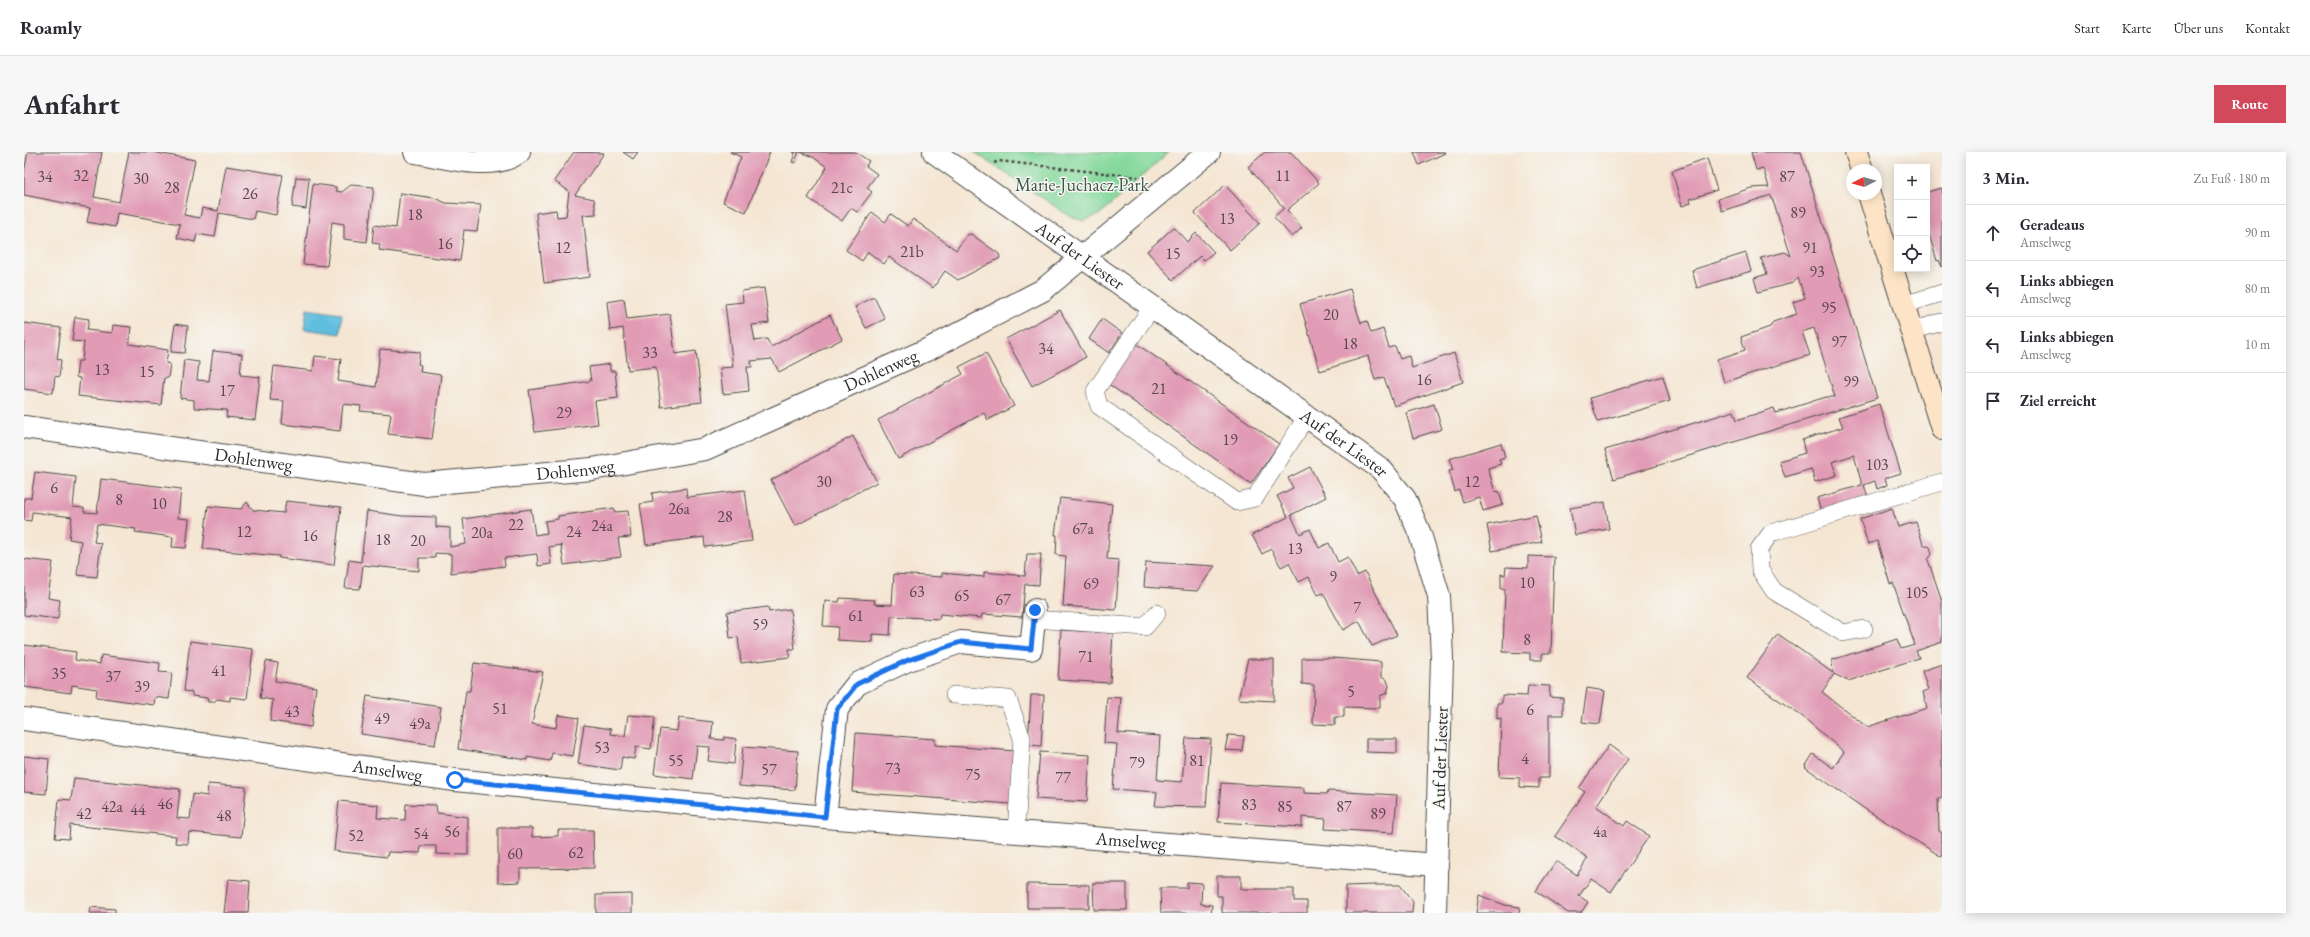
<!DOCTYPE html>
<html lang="de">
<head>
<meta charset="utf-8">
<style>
  :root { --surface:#fff; --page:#f7f7f7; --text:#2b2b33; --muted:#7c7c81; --line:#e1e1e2; --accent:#d1495b }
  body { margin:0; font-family:"EB Garamond",serif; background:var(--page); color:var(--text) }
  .controls { position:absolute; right:12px; top:12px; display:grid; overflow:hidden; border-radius:0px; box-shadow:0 2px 10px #0003 }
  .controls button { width:36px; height:36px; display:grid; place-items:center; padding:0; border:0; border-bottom:1px solid var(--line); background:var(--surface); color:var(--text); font:20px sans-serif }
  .compass { position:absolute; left:1822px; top:12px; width:36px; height:36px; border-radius:50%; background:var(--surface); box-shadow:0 2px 10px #0003; rotate:265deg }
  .stop { position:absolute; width:12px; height:12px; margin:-9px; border:3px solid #1a73e8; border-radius:50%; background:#fff }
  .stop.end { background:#1a73e8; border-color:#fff; box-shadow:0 1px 4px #0008 }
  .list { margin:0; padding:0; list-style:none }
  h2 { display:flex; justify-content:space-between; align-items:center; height:52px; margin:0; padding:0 16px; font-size:17px }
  h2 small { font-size:13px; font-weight:400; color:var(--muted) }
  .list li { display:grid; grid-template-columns:26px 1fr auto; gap:12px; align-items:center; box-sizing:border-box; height:56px; padding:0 16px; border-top:1px solid var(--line) }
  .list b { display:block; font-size:15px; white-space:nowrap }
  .list p { margin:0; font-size:13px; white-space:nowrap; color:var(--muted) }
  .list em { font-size:13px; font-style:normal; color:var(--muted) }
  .icon { flex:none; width:22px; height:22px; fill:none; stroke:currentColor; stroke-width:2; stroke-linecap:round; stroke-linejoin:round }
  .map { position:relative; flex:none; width:1918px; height:761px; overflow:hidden; border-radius:0px }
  header { display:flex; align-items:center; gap:24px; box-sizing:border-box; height:56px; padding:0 20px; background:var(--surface); border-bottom:1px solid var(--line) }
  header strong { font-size:19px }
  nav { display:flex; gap:22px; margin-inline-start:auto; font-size:14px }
  .intro { display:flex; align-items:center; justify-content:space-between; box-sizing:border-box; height:96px; padding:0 24px }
  h1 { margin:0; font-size:28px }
  .button { padding:10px 18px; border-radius:0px; background:var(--accent); color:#fff; font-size:14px; font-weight:700 }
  main { display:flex; gap:24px; padding:0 24px }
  aside { flex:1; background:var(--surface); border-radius:0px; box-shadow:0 2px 10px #0003 }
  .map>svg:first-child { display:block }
</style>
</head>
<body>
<header>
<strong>Roamly</strong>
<nav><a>Start</a><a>Karte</a><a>Über uns</a><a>Kontakt</a></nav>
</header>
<div class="intro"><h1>Anfahrt</h1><a class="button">Route</a></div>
<main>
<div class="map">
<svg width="1918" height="761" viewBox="0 0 1918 761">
  <rect width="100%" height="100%" fill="#f6f6f2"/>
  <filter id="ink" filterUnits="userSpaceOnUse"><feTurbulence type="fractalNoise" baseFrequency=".025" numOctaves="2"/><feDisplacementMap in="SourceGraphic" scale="8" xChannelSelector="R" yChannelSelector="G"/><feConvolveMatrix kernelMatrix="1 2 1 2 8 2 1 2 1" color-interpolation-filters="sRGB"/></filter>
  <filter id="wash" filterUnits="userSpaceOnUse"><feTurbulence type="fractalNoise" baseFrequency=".012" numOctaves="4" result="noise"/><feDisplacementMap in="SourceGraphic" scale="16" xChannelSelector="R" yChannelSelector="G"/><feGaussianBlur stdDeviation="0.9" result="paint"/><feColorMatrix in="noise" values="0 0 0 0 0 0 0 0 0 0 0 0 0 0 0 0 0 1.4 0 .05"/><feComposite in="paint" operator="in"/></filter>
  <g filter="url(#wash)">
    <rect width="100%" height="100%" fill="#f5e6d3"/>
    <path fill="#84d89b" stroke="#588263" d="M950 0H1145L1075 63 1059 69 1042 62Z"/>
    <path fill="#5fbdde" stroke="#457484" d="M283 157 318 162 316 182 280 177Z"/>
    <g id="blocks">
      <path fill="#e19bb5" d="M4 0H78L70 45 95 50 105 0H128L171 8 160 63 176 66 178 56 194 59 202 14 259 23 252 63 231 59 229 67 195 61 191 85 173 82 171 90 153 86 156 72 93 61 91 75 63 70 66 56 0 43V20Z
        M550 0 580 1 551 43 570 47 572 62 559 63 566 125 520 131 512 61 532 58 533 65 542 64 545 39 530 29Z
        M599 0H614L609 7Z
        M706 0H746L722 60 699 50 717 5Z
        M768 0H775L770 11 768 10 771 1Z
        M776 0H831L845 9 842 14 853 22 843 36 848 40 833 60 827 56 818 69 784 46 803 15 789 5Z
        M1241 0H1267L1295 31 1263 58 1278 76 1268 85 1250 65 1260 56 1224 15Z
        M1390 0H1421V1L1395 13Z
        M1727 0H1777L1853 246 1590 327 1581 298 1710 259 1713 268 1750 256 1752 261 1802 245H1811L1790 176 1778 180 1786 203 1700 230 1693 207 1721 198 1717 185 1746 175 1749 170 1773 162 1769 150 1781 146 1774 126 1769 131 1734 140 1730 126 1743 122 1737 106 1761 100 1767 104 1747 43 1698 59 1694 47 1727 36 1745 35 1739 16 1732 18Z
        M1683 6 1693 38 1666 47 1667 51 1658 54 1648 19Z
        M272 25 285 26 282 57 268 55Z
        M289 32 312 35V39L318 40 327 33 350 35 343 90 320 87V72L308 70 303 114 279 112Z
        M1201 33 1236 71 1206 98 1171 61Z
        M1918 36V115L1915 108 1913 109 1903 75V40Z
        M376 41 410 46 422 51 457 53 453 79 440 78 436 109 355 98 356 92 348 91 350 73 372 76Z
        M848 60 861 70 867 62 884 74 889 67 932 98 943 83 947 82 975 102 976 106 934 128 921 119 909 136 865 105 860 112 844 100 838 109 822 98Z
        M1150 75 1163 90 1172 81 1190 100 1180 108 1176 104 1149 128 1123 99Z
        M1722 101 1727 119 1673 136 1668 118Z
        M740 136 745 171 728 173 731 189 743 187 747 195 806 163 818 187 755 220 748 207 727 209 728 215H723L725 239 699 242 696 216 709 215 701 152 719 150 718 139Z
        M1326 137 1337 171 1343 169 1347 181 1359 177 1365 196 1371 194 1376 207 1385 204 1388 216 1430 201 1439 230 1370 254 1360 225 1351 228 1344 204 1296 219 1276 152Z
        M850 145 861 167 842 176 831 155Z
        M600 147 603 167 646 162 651 202 672 199 678 250 637 255 632 215 604 218 599 176 586 178 583 150Z
        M1036 158 1062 205 1008 234 982 187Z
        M51 165 65 167 63 178 88 181 89 173 107 175 105 192 144 198 142 211 146 212 144 226H140L137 253 54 244 56 226 52 225 54 209H58L60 190 48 189Z
        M1078 167 1098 181 1085 201 1065 187Z
        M0 171 37 176 33 207 37 208 35 225 31 224 29 241 0 237Z
        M151 172 164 174 161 201 147 200Z
        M1113 192 1255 292 1227 332 1083 231Z
        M356 197 396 200 394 212 397 213 396 220 417 223 408 287 364 282 367 262 336 259 337 254 319 252 316 279 258 272 260 249 246 248 250 214 289 219 291 204 317 207 314 229 352 235Z
        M189 199 218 202 216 223 236 225 231 268 202 265 203 258 170 256V248L156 246 160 208 175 210 173 228 185 229Z
        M962 201 990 254 964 268 960 261 874 307 854 268 939 222 935 215Z
        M586 212V219H591L594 246 571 249 574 272 511 280 505 238 567 229 565 215Z
        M1639 224 1646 249 1574 270 1566 246Z
        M1410 252 1418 277 1389 286 1382 261Z
        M1855 252 1877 321 1861 326 1863 333 1853 337 1851 329 1840 333 1844 346 1797 360 1793 346 1838 333 1830 303 1808 310 1813 323 1791 330 1787 317 1761 325 1755 309 1781 301 1778 288 1819 275 1815 265Z
        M829 284 853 330 771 374 747 328Z
        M1477 291 1481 305 1475 307 1477 312 1464 316 1471 340 1475 339 1479 353 1459 359 1455 345 1439 350 1435 338 1431 340 1425 319 1429 318 1425 307Z
        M1286 315 1302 345 1267 363 1276 382 1286 377 1295 396 1305 391 1314 410 1324 405 1333 424 1341 420 1373 483 1348 494 1335 469 1319 478 1299 441 1294 443 1285 425 1275 430 1265 411 1257 415 1247 397 1238 402 1228 383 1264 365 1253 344 1269 336 1264 326Z
        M11 320 52 325 49 355 60 356V360L73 361 77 327 157 337 154 366 165 367 162 396 148 395 149 385 111 380 112 377 73 372 70 390 77 391 73 425 53 423 57 389 45 387 48 365 8 360 7 369 0 368V346H7Z
        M662 336 663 345 721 338 728 389 681 395 680 385 622 393 616 352 629 350 628 341Z
        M1036 346 1088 352 1083 407 1095 408 1092 458 1039 454 1042 404 1032 403 1033 383H1031Z
        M262 349 317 355 310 413 255 406V404L179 397 184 354 217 357 223 350 229 358 260 361Z
        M1581 350 1585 377 1551 383 1546 356Z
        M590 356 591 360 604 359 607 385 594 386 597 405 540 413 537 393 525 395 527 412 514 414 513 402 480 406 481 414 427 421V402L411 401V406H395V419L339 413 336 437 321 436 325 408 337 410 343 359 378 364 412 365V375L426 376V395L442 392 439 367 507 357 511 383 523 381 521 369 534 367V364Z
        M1868 356 1874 375 1892 370 1899 392 1906 395 1908 402 1904 408 1918 449V490L1892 499 1895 506 1824 529 1810 522 1798 540 1843 575 1903 556 1899 540 1904 538 1898 519 1918 512V645L1914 647 1915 679 1918 681V705L1838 655 1781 615 1789 602 1809 616 1820 600 1779 565 1723 526 1754 482 1809 521 1808 508 1873 487 1877 497 1891 493 1869 431 1866 432 1853 389 1844 392 1836 367Z
        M1512 363 1518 390 1468 399 1463 373Z
        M1003 402H1017L1015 433 1001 432 998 465 958 462 957 466 916 462 915 467 867 464 866 483 848 482V490L813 488 814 475 799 474 801 449 815 450 816 446 851 448 850 452 868 453 870 422 918 425V421L960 425V420L1001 424Z
        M1504 404 1530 405 1527 501H1518V508H1506V501L1479 500 1481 437H1477V422L1481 423 1482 415 1504 416Z
        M0 407 29 410 24 446 36 448 34 467 0 463Z
        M1122 410 1191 414 1173 439 1120 435Z
        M744 455 745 460 766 457 771 497H765L766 505 717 511 714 485 706 486 703 460Z
        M1037 478 1089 481 1086 531 1034 528Z
        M166 489 229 497 223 547 206 545V549L193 547 190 550H184L183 546 168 544V540L160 539Z
        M0 493 52 500 51 508 76 512 77 503 136 511 135 520 148 521 145 547 131 545 130 553 72 545 73 537 60 535 48 533 47 541 0 535Z
        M1278 506H1309L1357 510V525L1363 528 1365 534 1363 541 1356 544V556L1320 555V565H1311V573L1289 572 1290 533 1278 532Z
        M1224 507H1250V549L1214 547Z
        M242 509 254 511 251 529 292 535 287 575 246 569 249 548 236 546Z
        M450 511 519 520 508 572 532 576 534 563 555 566 549 604 528 601 526 609 503 605V608L434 597 442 539H446Z
        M1504 533 1526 534 1525 545 1539 546V563H1525V626H1515V636L1496 635V626L1475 625 1477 566 1473 567V551H1478V543L1503 544Z
        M1563 536 1581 539 1576 572 1558 570Z
        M1007 543H1020L1017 594 1004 593Z
        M343 544 417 555 411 593 337 582Z
        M1083 545 1097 546 1094 581 1136 584 1133 628 1158 630 1162 586 1187 587 1182 655 1131 654 1133 640 1089 637 1093 592 1080 591Z
        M604 563 631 565 627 597 612 595 610 607 598 605 596 618 554 612 560 573 587 577 586 582 601 584Z
        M655 566 689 570 687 587 700 588V585L712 587 710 612 684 609 686 595 673 594 669 627 630 622 636 577 653 579Z
        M832 581 911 587V593L991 599 987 652 828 640Z
        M1204 583 1220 584 1218 599 1201 598Z
        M1342 587H1373V601L1342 600Z
        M1585 593 1604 607 1572 654 1600 674 1603 669 1625 684 1587 740 1567 727 1555 744 1564 750 1557 761H1544L1512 739 1532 709 1553 723 1564 706 1531 684 1561 640 1555 636Z
        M719 595 774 599 771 638 715 634Z
        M1016 600 1066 603 1063 650 1012 647Z
        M0 604 25 607 22 642 0 640Z
        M50 626 156 637 153 666 166 667 169 642 183 644 184 632 222 635 217 685 165 680 164 692 151 691 152 684 46 673 45 687 31 686 35 647 47 648Z
        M1197 631 1280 636V641L1303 642 1304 639 1373 643 1370 681 1301 677 1302 667 1278 665V675L1194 670Z
        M315 649 354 653 353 666 381 668 382 652 412 653 413 661 444 665V703L412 702V694H397L396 701 364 700 363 705 310 699Z
        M474 676H508V685L534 684V678H569L570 716 496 717V730L474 731Z
        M1193 724H1217V737H1270V749H1283V761H1198V744H1193Z
        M204 727 226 729 224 761H200Z
        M1163 730 1178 731 1177 752 1188 753 1187 761H1137L1136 736H1163Z
        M1069 731H1103V758H1070Z
        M1003 732 1065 733V756H1003Z
        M1349 733H1376L1389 750 1388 761H1322V734Z
        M608 742V761H572V743Z
        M1455 743 1481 753 1496 755 1495 761H1452Z
        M67 755 91 757V761H66Z"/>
    </g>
  </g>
  <g filter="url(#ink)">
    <use href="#blocks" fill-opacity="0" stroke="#494744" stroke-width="1"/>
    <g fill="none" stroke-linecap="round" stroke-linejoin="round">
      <defs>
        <path id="lane" d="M1879 153 1918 141
          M1128 155 1071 239 1075 254 1213 350 1231 346 1283 264
          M1887 179 1918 170
          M1010 467 1121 475 1133 461
          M1840 477 1819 481 1750 439 1736 418 1735 397 1747 381 1918 330
          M930 543 984 547 998 586 992 680"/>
        <g id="street">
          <path d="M391 0C421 5 469 20 495 0"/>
          <path id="s1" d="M910 0 1357 317 1381 347 1396 382 1415 444 1418 506 1411 761"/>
          <path id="s2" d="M0 275 400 332 568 317 681 297 907 196 1019 138 1185 0"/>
          <path id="s3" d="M0 567 431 628 801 665 1413 713"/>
          <path d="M801 665 813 557 833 532 884 508 937 490 1007 497 1011 458"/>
        </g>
        <path id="secondary" d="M1832 0 1838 18
          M1845 42 1918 277"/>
      </defs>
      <use href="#lane" stroke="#494744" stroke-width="18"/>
      <use href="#street" stroke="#494744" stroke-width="24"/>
      <use href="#secondary" stroke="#494744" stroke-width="24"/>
      <path stroke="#494744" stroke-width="2.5" stroke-dasharray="3 3" stroke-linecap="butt" d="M970 11 975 9 1114 25"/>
      <use href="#lane" stroke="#fff" stroke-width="17"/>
      <use href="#street" stroke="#fff" stroke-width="22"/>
      <use href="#secondary" stroke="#fee4c6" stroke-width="22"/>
    </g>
  </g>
  <g fill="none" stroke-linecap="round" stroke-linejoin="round" filter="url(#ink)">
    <path stroke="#1a73e8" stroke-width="5" d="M431 628 801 665 813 557 833 532 884 508 937 490 1007 497 1011 458"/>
  </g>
  <g text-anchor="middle" stroke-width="3" stroke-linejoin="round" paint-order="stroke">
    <g font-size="16" fill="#58474e">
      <text x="57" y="29">32</text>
      <text x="1259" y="29">11</text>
      <text x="21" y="30">34</text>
      <text x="1763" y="30">87</text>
      <text x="117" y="32">30</text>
      <text x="148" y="41">28</text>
      <text x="818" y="41">21c</text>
      <text x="226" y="47">26</text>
      <text x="1774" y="66">89</text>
      <text x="391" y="68">18</text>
      <text x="1203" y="72">13</text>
      <text x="421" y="97">16</text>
      <text x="539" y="101">12</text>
      <text x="1786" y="101">91</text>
      <text x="888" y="105">21b</text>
      <text x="1149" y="107">15</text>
      <text x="1793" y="125">93</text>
      <text x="1805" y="161">95</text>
      <text x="1307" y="168">20</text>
      <text x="1815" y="195">97</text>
      <text x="1326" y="197">18</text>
      <text x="1022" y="202">34</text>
      <text x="626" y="206">33</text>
      <text x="78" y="223">13</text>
      <text x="123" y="225">15</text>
      <text x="1400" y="233">16</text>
      <text x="1827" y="235">99</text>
      <text x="1135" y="242">21</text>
      <text x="203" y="244">17</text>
      <text x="540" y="266">29</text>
      <text x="1206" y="293">19</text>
      <text x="1853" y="318">103</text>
      <text x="800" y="335">30</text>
      <text x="1448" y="335">12</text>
      <text x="30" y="341">6</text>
      <text x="95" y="353">8</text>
      <text x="135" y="357">10</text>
      <text x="655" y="362">26a</text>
      <text x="701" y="370">28</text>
      <text x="492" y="378">22</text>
      <text x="578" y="379">24a</text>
      <text x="1059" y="382">67a</text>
      <text x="220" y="385">12</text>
      <text x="550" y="385">24</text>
      <text x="458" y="386">20a</text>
      <text x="286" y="389">16</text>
      <text x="359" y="393">18</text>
      <text x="394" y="394">20</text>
      <text x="1271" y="402">13</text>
      <text x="1309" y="430">9</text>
      <text x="1503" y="436">10</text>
      <text x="1067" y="437">69</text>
      <text x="893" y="445">63</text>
      <text x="1893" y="446">105</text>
      <text x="938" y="449">65</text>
      <text x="979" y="453">67</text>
      <text x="1333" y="461">7</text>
      <text x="832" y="469">61</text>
      <text x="736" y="478">59</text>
      <text x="1503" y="493">8</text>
      <text x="1062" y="510">71</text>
      <text x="195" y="524">41</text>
      <text x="35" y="527">35</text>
      <text x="89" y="530">37</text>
      <text x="118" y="540">39</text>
      <text x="1327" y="545">5</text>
      <text x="476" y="562">51</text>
      <text x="1506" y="563">6</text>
      <text x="268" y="565">43</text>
      <text x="358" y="572">49</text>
      <text x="396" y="577">49a</text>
      <text x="578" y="601">53</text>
      <text x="1501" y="612">4</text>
      <text x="652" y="614">55</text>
      <text x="1173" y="614">81</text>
      <text x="1113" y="616">79</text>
      <text x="869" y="622">73</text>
      <text x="745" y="623">57</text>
      <text x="949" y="628">75</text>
      <text x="1039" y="631">77</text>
      <text x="141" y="657">46</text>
      <text x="1225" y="658">83</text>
      <text x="88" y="660">42a</text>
      <text x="1261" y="660">85</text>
      <text x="1320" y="660">87</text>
      <text x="114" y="663">44</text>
      <text x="60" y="667">42</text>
      <text x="1354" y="667">89</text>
      <text x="200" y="669">48</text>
      <text x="428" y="685">56</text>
      <text x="1576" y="685">4a</text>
      <text x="397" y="687">54</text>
      <text x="332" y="689">52</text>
      <text x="552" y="706">62</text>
      <text x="491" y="707">60</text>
    </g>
    <g font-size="18" fill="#415647" stroke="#f6f6f2">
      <text x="1058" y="39">Marie-Juchacz-Park</text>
    </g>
    <g font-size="18" fill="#2b2b2b" stroke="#f6f6f2">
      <text dy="6" stroke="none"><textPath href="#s1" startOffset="179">Auf der Liester</textPath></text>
      <text dy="6" stroke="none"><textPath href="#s2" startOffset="880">Dohlenweg</textPath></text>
      <text dy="6" stroke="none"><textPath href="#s1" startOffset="503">Auf der Liester</textPath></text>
      <text dy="6" stroke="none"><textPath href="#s2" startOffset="232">Dohlenweg</textPath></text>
      <text dy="6" stroke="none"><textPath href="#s2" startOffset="556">Dohlenweg</textPath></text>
      <text transform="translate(1416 606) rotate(-88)" y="6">Auf der Liester</text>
      <text dy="6" stroke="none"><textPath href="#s3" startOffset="367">Amselweg</textPath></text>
      <text dy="6" stroke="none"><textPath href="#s3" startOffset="1114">Amselweg</textPath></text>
    </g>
  </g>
</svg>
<div class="controls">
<button>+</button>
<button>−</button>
<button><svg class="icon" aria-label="locate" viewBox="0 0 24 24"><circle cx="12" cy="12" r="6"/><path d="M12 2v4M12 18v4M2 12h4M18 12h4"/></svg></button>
</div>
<svg class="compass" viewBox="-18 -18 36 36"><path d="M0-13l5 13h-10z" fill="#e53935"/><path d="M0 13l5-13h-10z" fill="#7c7c81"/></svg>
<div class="stop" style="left:431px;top:628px"></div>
<div class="stop end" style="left:1011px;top:458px"></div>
</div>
<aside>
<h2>3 Min.<small>Zu Fuß · 180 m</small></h2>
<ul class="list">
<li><svg class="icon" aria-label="ahead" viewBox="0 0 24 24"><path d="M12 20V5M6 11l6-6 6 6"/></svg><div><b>Geradeaus</b><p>Amselweg</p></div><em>90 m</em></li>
<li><svg class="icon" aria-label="left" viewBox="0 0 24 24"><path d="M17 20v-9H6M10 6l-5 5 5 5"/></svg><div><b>Links abbiegen</b><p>Amselweg</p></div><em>80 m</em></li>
<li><svg class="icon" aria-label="left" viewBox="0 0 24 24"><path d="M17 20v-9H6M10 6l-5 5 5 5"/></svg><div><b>Links abbiegen</b><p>Amselweg</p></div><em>10 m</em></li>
<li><svg class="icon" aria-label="arrive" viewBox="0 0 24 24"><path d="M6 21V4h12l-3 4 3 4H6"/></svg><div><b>Ziel erreicht</b></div></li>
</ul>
</aside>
</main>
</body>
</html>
